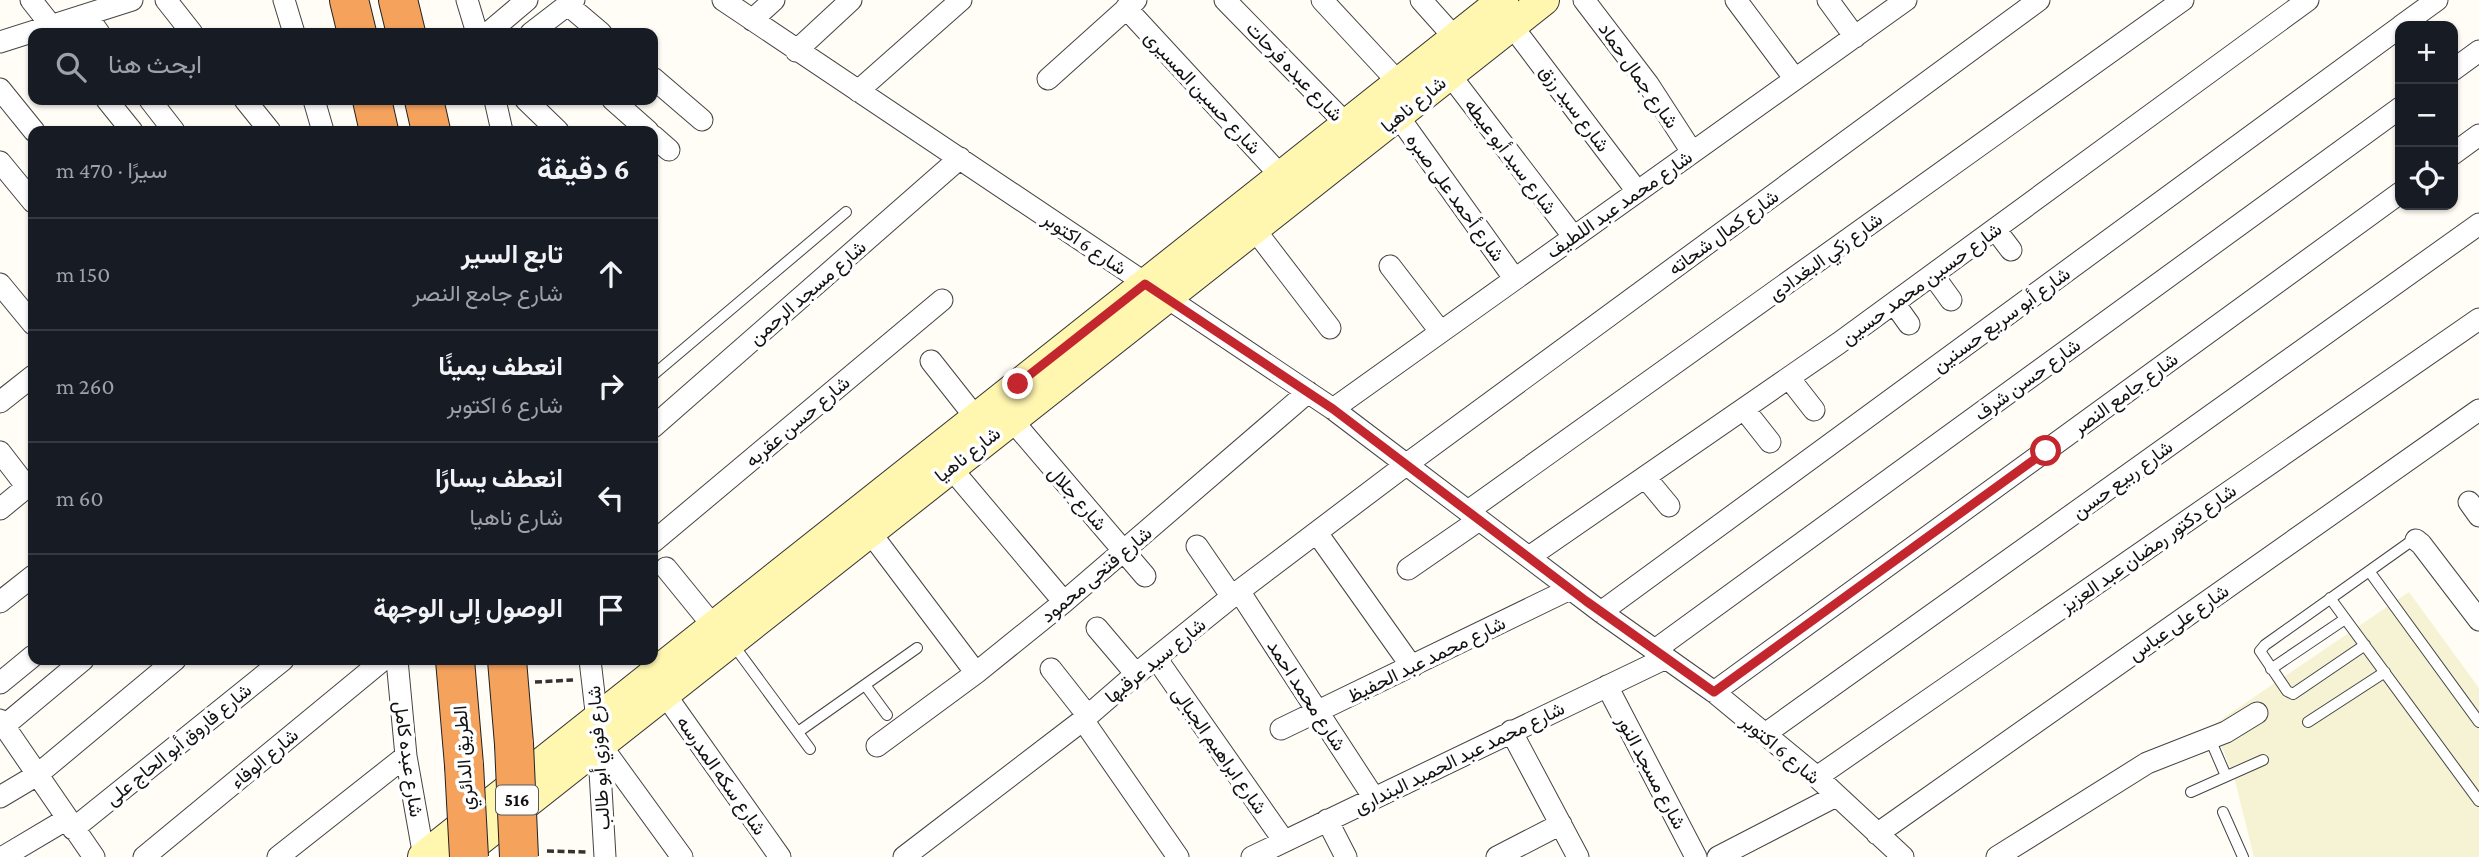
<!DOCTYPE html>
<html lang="ar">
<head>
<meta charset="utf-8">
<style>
  :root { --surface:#171b24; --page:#242831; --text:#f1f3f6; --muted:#9ea1a6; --line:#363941 }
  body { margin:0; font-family:"Crimson Pro",Vazirmatn,serif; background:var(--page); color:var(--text); direction:rtl }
  .controls { position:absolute; right:21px; top:21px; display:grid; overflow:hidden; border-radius:14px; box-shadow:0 2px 5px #0004 }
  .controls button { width:63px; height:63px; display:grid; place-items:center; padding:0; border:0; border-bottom:2px solid var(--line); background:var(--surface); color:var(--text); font:35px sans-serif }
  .stop { position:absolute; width:21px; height:21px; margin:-16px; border:5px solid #c4262e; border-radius:50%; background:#fff }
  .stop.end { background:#c4262e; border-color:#fff; box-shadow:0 2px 7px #0008 }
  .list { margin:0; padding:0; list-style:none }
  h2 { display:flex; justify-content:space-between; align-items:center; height:91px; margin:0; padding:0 28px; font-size:30px }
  h2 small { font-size:23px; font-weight:400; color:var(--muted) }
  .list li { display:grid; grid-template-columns:46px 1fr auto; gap:21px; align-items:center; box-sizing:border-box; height:112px; padding:0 28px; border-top:2px solid var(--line) }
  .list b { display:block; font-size:26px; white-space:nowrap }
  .list p { margin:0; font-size:23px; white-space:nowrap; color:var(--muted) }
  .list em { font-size:23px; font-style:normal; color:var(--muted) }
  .icon { flex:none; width:38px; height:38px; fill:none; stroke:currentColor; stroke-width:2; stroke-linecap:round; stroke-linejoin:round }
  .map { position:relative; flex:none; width:2479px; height:857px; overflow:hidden; direction:ltr }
  .search { position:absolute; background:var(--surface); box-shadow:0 2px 5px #0004; left:28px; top:28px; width:630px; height:77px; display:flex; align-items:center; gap:18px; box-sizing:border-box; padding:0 24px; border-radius:14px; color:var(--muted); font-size:26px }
  .panel { position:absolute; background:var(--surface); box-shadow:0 2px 5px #0004; left:28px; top:126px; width:630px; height:539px; border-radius:14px; direction:rtl }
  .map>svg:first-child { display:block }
</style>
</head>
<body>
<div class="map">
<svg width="2479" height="857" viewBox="0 0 2479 857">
  <rect width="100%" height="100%" fill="#fffdf5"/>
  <path fill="#f6f3d4" d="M2409 592 2479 688V857H2254L2234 777 2213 725Z"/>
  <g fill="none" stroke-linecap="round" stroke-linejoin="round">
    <defs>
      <path id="lane" d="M653 375 846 212
        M2369 571 2479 722
        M2330 598 2479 801
        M732 643 810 749
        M2365 645 2293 694 2287 691 2260 651 2265 645 2410 542 2416 540
        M2271 669 2345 619
        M865 685 887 715
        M2308 722 2385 672
        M798 732 917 648
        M2210 739 2226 776
        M2191 792 2263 760
        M2223 812 2243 857"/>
      <path id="street" d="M31 0 57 33
        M166 0 192 33
        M284 0 294 33
        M467 0 477 33
        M723 0 1333 409 1601 612 1714 692 1817 777 1903 857
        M1225 0 1356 134
        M1322 0 1399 83
        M1421 0 1455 38
        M1584 0 1648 84 1692 152
        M1736 0 1795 79
        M1828 0 1855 37
        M568 5 601 33
        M1126 8 1281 176
        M86 15 99 33
        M752 20 774 0
        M1512 26 1637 191
        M2401 26 2437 0
        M488 33 527 0
        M531 33 574 0
        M0 42 132 0
        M796 51 851 0
        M2453 70 2479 51
        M1450 75 1573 236
        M653 78 702 120
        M1048 79 1136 0
        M0 89 34 131
        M858 91 961 0
        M107 100 132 131
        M150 100 174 131
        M245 100 270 131
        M314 100 323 131
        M495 100 502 131
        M526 100 558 131
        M613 100 648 131
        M1398 116 1514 278
        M653 136 669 150
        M2453 154 2479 135
        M0 162 33 202
        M1995 229 2011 250
        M1255 230 1330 328
        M1390 266 1440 331
        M1933 275 1951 300
        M0 284 33 324
        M1894 303 1909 324
        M931 361 976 418
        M1789 378 1814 410
        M0 402 33 376
        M1333 409 1906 0
        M1744 409 1770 442
        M1011 419 1145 576
        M653 427 960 158
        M0 452 27 487
        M950 467 1064 602
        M1645 477 1669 506
        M2469 502 2479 516
        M0 509 33 482
        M1468 511 2183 0
        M869 531 976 673
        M1317 533 1412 667
        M2416 540 2421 544 2479 620
        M653 542 942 300
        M1197 546 1232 597
        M1529 557 1839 343 2308 0
        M666 568 714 627
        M1408 569 1479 520
        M1239 591 1374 798
        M0 602 33 576
        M1601 612 2400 27
        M1097 628 1136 674
        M1655 650 2400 108
        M1156 658 1284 841
        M397 660 406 756 424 857
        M590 660 597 720 605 857
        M1051 669 1088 716
        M0 683 33 656
        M1607 686 1696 857
        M1714 692 2400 193
        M664 693 780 857
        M0 720 94 857
        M1083 720 1178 857
        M4 726 83 660
        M1281 729 1570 589
        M1511 731 1578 857
        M1765 734 2479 224
        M600 744 682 857
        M877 746 976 673 1064 602 1308 392
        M1817 777 2479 319
        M0 797 37 775 175 660
        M1327 820 1346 857
        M73 829 283 660
        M1877 834 2479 410
        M3 857 67 819
        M144 857 383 660
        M278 857 406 756
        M904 857 1083 720 1136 674 1239 591 1407 464 2039 0
        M1252 857 1666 658
        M1497 857 1561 824
        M1718 857 1836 796
        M1997 857 2147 763 2226 732 2257 713"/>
      <path id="secondary" d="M423 857 1503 0
        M458 857 1544 0"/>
      <path id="highway" d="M349 0 357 33
        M398 0 406 33
        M372 100 379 131
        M424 100 431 131
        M455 660 464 765
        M507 660 514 744"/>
    </defs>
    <use href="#lane" stroke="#444" stroke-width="12"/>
    <use href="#street" stroke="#444" stroke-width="23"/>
    <use href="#secondary" stroke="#333" stroke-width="32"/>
    <use href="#highway" stroke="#222" stroke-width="40"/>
    <path stroke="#333" stroke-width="3.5" stroke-dasharray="7 3.5" stroke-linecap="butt" d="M535 682 573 680
      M547 851 588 852"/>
    <use href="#lane" stroke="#fff" stroke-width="10"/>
    <use href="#street" stroke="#fff" stroke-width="21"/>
    <use href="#secondary" stroke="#fff6b0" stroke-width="30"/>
    <use href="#highway" stroke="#f5a25d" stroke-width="38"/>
    <defs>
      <path id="highway-bridge" d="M514 744 519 857
        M464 765 469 857"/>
    </defs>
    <use href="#highway-bridge" stroke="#222" stroke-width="40" stroke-linecap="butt"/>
    <use href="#highway-bridge" stroke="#f5a25d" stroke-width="38"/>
  </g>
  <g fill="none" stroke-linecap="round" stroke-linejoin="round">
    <path stroke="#c4262e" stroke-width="9" d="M1018 384 1145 284 1333 409 1586 601 1714 692 2046 451"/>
  </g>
  <g text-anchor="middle" stroke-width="7" stroke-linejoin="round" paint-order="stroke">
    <rect fill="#fff" stroke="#585858" stroke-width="2" x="496" y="785.5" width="42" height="29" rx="5"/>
    <g font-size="18" font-weight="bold" fill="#111">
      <text x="517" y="806">516</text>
    </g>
    <g font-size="19" fill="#111" stroke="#fff">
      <text transform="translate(1295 71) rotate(46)" y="7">شارع عبده فرحات</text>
      <text transform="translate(1639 75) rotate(55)" y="7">شارع جمال حماد</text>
      <text transform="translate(1203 92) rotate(47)" y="7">شارع حسين المسيرى</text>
      <text transform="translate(1413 104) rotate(-39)" y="7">شارع ناهيا</text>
      <text transform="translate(1575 108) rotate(53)" y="7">شارع سيد رزق</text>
      <text transform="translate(1511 156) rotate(53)" y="7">شارع سيد أبو عيطه</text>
      <text transform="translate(1456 197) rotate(54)" y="7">شارع أحمد على صبره</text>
      <text transform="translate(1619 204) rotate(-35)" y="7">شارع محمد عبد اللطيف</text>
      <text transform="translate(1723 232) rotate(-36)" y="7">شارع كمال شحاته</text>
      <text transform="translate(1085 243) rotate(34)" y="7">شارع 6 اكتوبر</text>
      <text transform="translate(1825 256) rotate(-36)" y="7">شارع زكي البغدادى</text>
      <text transform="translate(1921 283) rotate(-36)" y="7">شارع حسين محمد حسين</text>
      <text transform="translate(807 292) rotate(-41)" y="7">شارع مسجد الرحمن</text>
      <text transform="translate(2001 319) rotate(-36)" y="7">شارع أبو سريع حسنين</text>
      <text transform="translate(2027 379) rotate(-36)" y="7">شارع حسن شرف</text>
      <text transform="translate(2125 393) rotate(-36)" y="7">شارع جامع النصر</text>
      <text transform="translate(797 421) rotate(-40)" y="7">شارع حسن عقربه</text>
      <text transform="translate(967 454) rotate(-38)" y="7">شارع ناهيا</text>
      <text transform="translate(2122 479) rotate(-36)" y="7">شارع ربيع حسن</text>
      <text transform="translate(1078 498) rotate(49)" y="7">شارع جلال</text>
      <text transform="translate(2148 548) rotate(-35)" y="7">شارع دكتور رمضان عبد العزيز</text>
      <text transform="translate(1096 574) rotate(-40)" y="7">شارع فتحى محمود</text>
      <text transform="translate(2178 622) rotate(-35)" y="7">شارع على عباس</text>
      <text transform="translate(1426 659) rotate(-26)" y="7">شارع محمد عبد الحفيظ</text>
      <text transform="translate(1155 660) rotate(-39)" y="7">شارع سيد عرقبها</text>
      <text transform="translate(1307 695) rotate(57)" y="7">شارع محمد احمد</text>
      <text transform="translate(178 744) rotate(-39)" y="7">شارع فاروق أبو الحاج على</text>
      <text transform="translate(1781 749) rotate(40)" y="7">شارع 6 اكتوبر</text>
      <text transform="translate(1220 750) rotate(55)" y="7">شارع ابراهيم الجبالى</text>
      <text transform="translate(1459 757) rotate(-26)" y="7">شارع محمد عبد الحميد البندارى</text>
      <text transform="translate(264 758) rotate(-40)" y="7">شارع الوفاء</text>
      <text transform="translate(463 758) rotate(-94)" y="7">الطريق الدائري</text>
      <text transform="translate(598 758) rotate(-94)" y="7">شارع فوزي أبو طالب</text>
      <text transform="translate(409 759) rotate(82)" y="7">شارع عبده كامل</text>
      <text transform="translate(1652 772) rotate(62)" y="7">شارع مسجد النور</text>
      <text transform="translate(722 775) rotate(55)" y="7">شارع سكه المدرسه</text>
    </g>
  </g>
</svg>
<div class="controls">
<button>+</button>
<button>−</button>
<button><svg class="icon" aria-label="locate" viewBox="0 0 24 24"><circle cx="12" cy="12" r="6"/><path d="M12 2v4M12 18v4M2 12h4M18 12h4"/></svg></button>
</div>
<div class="stop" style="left:2046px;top:451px"></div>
<div class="stop end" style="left:1018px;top:384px"></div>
<div class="search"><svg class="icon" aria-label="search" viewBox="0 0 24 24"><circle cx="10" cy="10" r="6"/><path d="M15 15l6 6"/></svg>ابحث هنا</div>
<section class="panel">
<h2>6 دقيقة<small>سيرًا · 470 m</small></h2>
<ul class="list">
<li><svg class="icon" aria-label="ahead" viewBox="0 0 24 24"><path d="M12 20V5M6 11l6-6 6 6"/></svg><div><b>تابع السير</b><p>شارع جامع النصر</p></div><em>150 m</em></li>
<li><svg class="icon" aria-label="right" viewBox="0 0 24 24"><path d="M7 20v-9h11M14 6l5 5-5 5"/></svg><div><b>انعطف يمينًا</b><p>شارع 6 اكتوبر</p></div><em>260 m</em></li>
<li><svg class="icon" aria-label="left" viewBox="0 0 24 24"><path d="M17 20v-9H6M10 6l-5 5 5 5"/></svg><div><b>انعطف يسارًا</b><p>شارع ناهيا</p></div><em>60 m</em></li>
<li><svg class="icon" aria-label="arrive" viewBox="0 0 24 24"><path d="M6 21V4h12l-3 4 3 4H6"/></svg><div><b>الوصول إلى الوجهة</b></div></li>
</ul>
</section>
</div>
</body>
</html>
